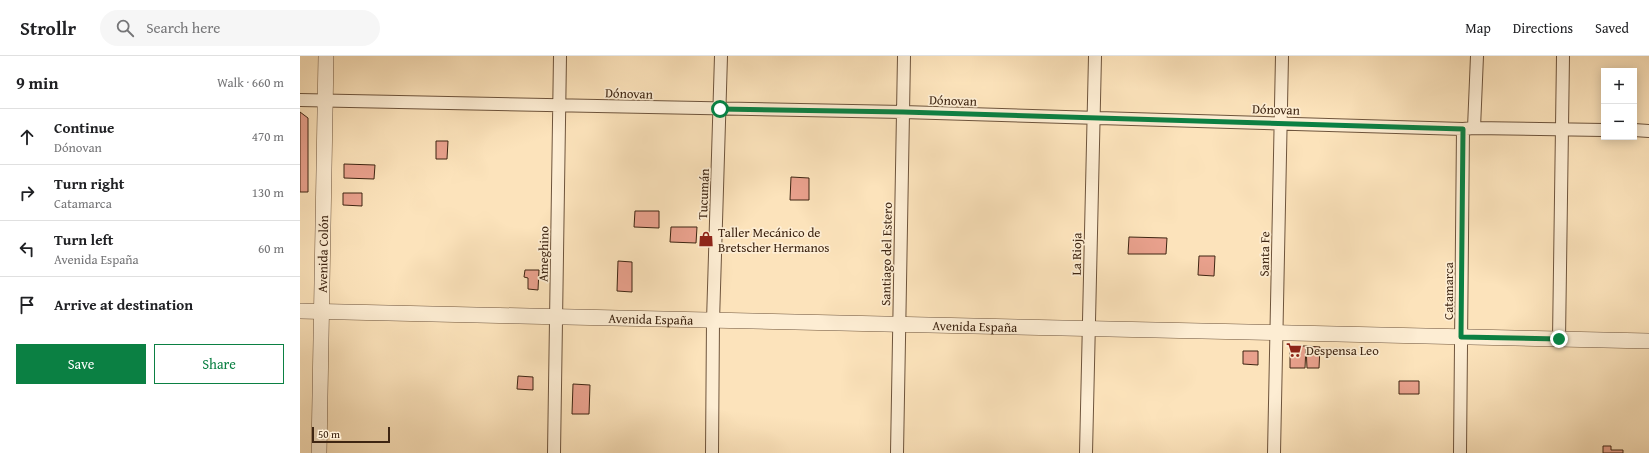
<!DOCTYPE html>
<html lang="en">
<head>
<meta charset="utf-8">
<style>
  :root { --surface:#fff; --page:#f6f6f6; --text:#202124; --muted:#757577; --line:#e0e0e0; --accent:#0b8043 }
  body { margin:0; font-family:"Gentium Book Plus",serif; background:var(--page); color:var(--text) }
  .controls { position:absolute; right:12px; top:12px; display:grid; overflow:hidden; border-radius:0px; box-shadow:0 2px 10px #0003 }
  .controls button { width:36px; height:36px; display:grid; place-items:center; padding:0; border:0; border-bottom:1px solid var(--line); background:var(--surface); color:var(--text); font:20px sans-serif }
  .scale { position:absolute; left:12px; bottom:10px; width:78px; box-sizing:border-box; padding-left:4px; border:2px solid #3e2512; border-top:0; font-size:11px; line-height:14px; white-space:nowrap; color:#3e2512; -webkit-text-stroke:3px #fdedd3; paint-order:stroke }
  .stop { position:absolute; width:12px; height:12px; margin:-9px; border:3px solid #0b8043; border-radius:50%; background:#fff }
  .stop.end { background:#0b8043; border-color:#fff; box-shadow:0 1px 4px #0008 }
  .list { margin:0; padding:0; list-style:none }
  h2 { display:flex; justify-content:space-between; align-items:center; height:52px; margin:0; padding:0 16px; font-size:17px }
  h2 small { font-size:13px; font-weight:400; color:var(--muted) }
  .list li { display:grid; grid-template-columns:26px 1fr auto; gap:12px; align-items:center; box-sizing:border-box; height:56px; padding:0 16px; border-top:1px solid var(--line) }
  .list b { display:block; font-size:15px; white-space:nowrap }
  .list p { margin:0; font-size:13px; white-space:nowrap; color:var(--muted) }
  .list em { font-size:13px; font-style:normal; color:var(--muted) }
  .actions { display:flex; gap:8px; padding:12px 16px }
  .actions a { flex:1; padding:9px 0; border:1px solid var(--accent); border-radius:0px; text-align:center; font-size:14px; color:var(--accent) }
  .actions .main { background:var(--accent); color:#fff }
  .icon { flex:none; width:22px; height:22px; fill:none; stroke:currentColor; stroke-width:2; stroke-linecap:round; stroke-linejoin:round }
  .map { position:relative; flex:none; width:1349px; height:397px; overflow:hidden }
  header { display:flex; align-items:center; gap:24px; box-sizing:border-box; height:56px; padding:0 20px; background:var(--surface); border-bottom:1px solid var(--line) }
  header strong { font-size:19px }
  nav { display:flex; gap:22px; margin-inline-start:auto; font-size:14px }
  .search { width:280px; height:36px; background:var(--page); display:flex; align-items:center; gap:10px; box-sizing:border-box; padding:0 14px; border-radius:22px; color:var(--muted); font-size:15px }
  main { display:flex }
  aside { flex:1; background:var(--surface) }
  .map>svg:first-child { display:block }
</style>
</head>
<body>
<header>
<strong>Strollr</strong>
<div class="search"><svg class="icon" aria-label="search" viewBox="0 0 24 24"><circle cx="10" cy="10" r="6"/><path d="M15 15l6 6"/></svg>Search here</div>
<nav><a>Map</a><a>Directions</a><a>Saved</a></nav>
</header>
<main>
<aside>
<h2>9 min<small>Walk · 660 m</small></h2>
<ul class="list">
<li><svg class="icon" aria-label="ahead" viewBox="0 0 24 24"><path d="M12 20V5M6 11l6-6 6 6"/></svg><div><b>Continue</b><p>Dónovan</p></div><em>470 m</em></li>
<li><svg class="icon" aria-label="right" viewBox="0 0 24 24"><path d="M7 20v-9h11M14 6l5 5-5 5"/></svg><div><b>Turn right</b><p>Catamarca</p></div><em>130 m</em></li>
<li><svg class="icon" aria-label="left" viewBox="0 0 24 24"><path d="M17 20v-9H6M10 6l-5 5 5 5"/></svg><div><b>Turn left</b><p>Avenida España</p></div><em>60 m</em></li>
<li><svg class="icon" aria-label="arrive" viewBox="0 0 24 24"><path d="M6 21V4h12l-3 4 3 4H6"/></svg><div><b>Arrive at destination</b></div></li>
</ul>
<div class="actions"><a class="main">Save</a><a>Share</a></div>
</aside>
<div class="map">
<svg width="1349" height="397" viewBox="0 0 1349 397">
  <rect width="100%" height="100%" fill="#fce3bb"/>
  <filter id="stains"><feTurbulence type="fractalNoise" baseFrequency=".005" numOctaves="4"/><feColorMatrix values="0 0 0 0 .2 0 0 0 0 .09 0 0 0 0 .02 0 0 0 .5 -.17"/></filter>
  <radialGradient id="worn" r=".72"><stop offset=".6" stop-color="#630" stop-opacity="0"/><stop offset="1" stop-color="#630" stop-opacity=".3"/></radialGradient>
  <path fill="#e9a18d" stroke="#3e2512" d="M0 56 8 62V136H0Z
    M136 85H148L147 103H136Z
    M44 108 75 109 74 123 44 122Z
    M491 121 509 122V144H490Z
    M43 137H62V150L43 149Z
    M335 155H359V172L334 171Z
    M371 171H397L396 187 370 186Z
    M829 181 867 182 866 198H828Z
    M899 200H915L914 220 898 219Z
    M318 205 332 206V236L317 235Z
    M225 214H239L238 234 228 233V222L224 221Z
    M995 290H1006L1005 312H990V295Z
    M1006 290 1020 291 1019 312H1007Z
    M943 295H958V309L943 308Z
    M218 320 233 321V334L217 333Z
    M1099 325H1119V338H1099Z
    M273 328 290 329 289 358H272Z
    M1303 390H1311V394H1323V397H1303Z"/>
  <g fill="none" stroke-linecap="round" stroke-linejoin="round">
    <defs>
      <path id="minor" d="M0 44 603 56 1163 73 1174 72 1304 74
        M1174 72 1177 0
        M1334 74 1349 75
        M1259 283 1263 0
        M254 397 260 0
        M412 397 413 265 421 0
        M597 397 604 0
        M786 397 795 0
        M974 397 982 0
        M1160 397 1163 73"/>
      <g id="tertiary">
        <path id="s1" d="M0 255 1349 285"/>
        <path id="s2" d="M19 397 26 0"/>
      </g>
    </defs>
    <use href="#minor" stroke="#6e543c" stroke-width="14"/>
    <use href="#tertiary" stroke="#6e543c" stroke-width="16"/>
    <use href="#minor" stroke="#fdedd3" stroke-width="12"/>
    <use href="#tertiary" stroke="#fdedd3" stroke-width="15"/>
  </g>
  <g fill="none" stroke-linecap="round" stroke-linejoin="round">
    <path stroke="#0b8043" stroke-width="5" d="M420 53 603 56 1163 73 1161 281 1259 283"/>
  </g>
  <defs>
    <symbol id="shop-bare" viewBox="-9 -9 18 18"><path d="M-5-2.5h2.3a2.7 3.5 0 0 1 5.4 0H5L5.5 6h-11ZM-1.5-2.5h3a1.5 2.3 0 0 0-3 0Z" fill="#8f2418" stroke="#fdedd3" stroke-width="2.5" paint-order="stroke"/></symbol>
    <symbol id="supermarket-bare" viewBox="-9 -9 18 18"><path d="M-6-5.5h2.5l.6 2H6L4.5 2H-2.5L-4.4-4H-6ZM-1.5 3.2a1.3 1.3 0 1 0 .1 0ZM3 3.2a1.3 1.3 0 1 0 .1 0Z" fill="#8f2418" stroke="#fdedd3" stroke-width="2.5" paint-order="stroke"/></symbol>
  </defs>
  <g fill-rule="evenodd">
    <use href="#shop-bare" x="395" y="172" width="22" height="22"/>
    <use href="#supermarket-bare" x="983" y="283" width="22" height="22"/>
  </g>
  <g text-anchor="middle" stroke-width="3.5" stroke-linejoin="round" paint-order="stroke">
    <g font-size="13" fill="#3e2512" stroke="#fdedd3">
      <text transform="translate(329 37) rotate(2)" y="5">Dónovan</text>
      <text transform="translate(653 44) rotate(2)" y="5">Dónovan</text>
      <text transform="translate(976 53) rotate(2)" y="5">Dónovan</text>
      <text transform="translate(403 138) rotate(-88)" y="5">Tucumán</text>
      <text dy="5" stroke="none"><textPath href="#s2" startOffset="199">Avenida Colón</textPath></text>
      <text transform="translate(243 198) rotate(-89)" y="5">Ameghino</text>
      <text transform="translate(586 198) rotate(-89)" y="5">Santiago del Estero</text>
      <text transform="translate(776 198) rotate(-89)" y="5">La Rioja</text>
      <text transform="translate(964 198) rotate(-89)" y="5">Santa Fe</text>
      <text transform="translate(1148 235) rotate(-90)" y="5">Catamarca</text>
      <text dy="5" stroke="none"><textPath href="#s1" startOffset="351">Avenida España</textPath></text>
      <text dy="5" stroke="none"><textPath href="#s1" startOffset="675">Avenida España</textPath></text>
    </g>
    <g font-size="13" fill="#3e2512" stroke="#fdedd3" text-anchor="start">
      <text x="418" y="181">Taller Mecánico de<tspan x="418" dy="15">Bretscher Hermanos</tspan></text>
      <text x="1006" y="299">Despensa Leo</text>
    </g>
  </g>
  <rect width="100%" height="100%" filter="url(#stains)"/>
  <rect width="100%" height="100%" fill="url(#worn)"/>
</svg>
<div class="controls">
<button>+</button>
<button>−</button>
</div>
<div class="scale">50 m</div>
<div class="stop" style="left:420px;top:53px"></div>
<div class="stop end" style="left:1259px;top:283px"></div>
</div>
</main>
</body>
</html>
